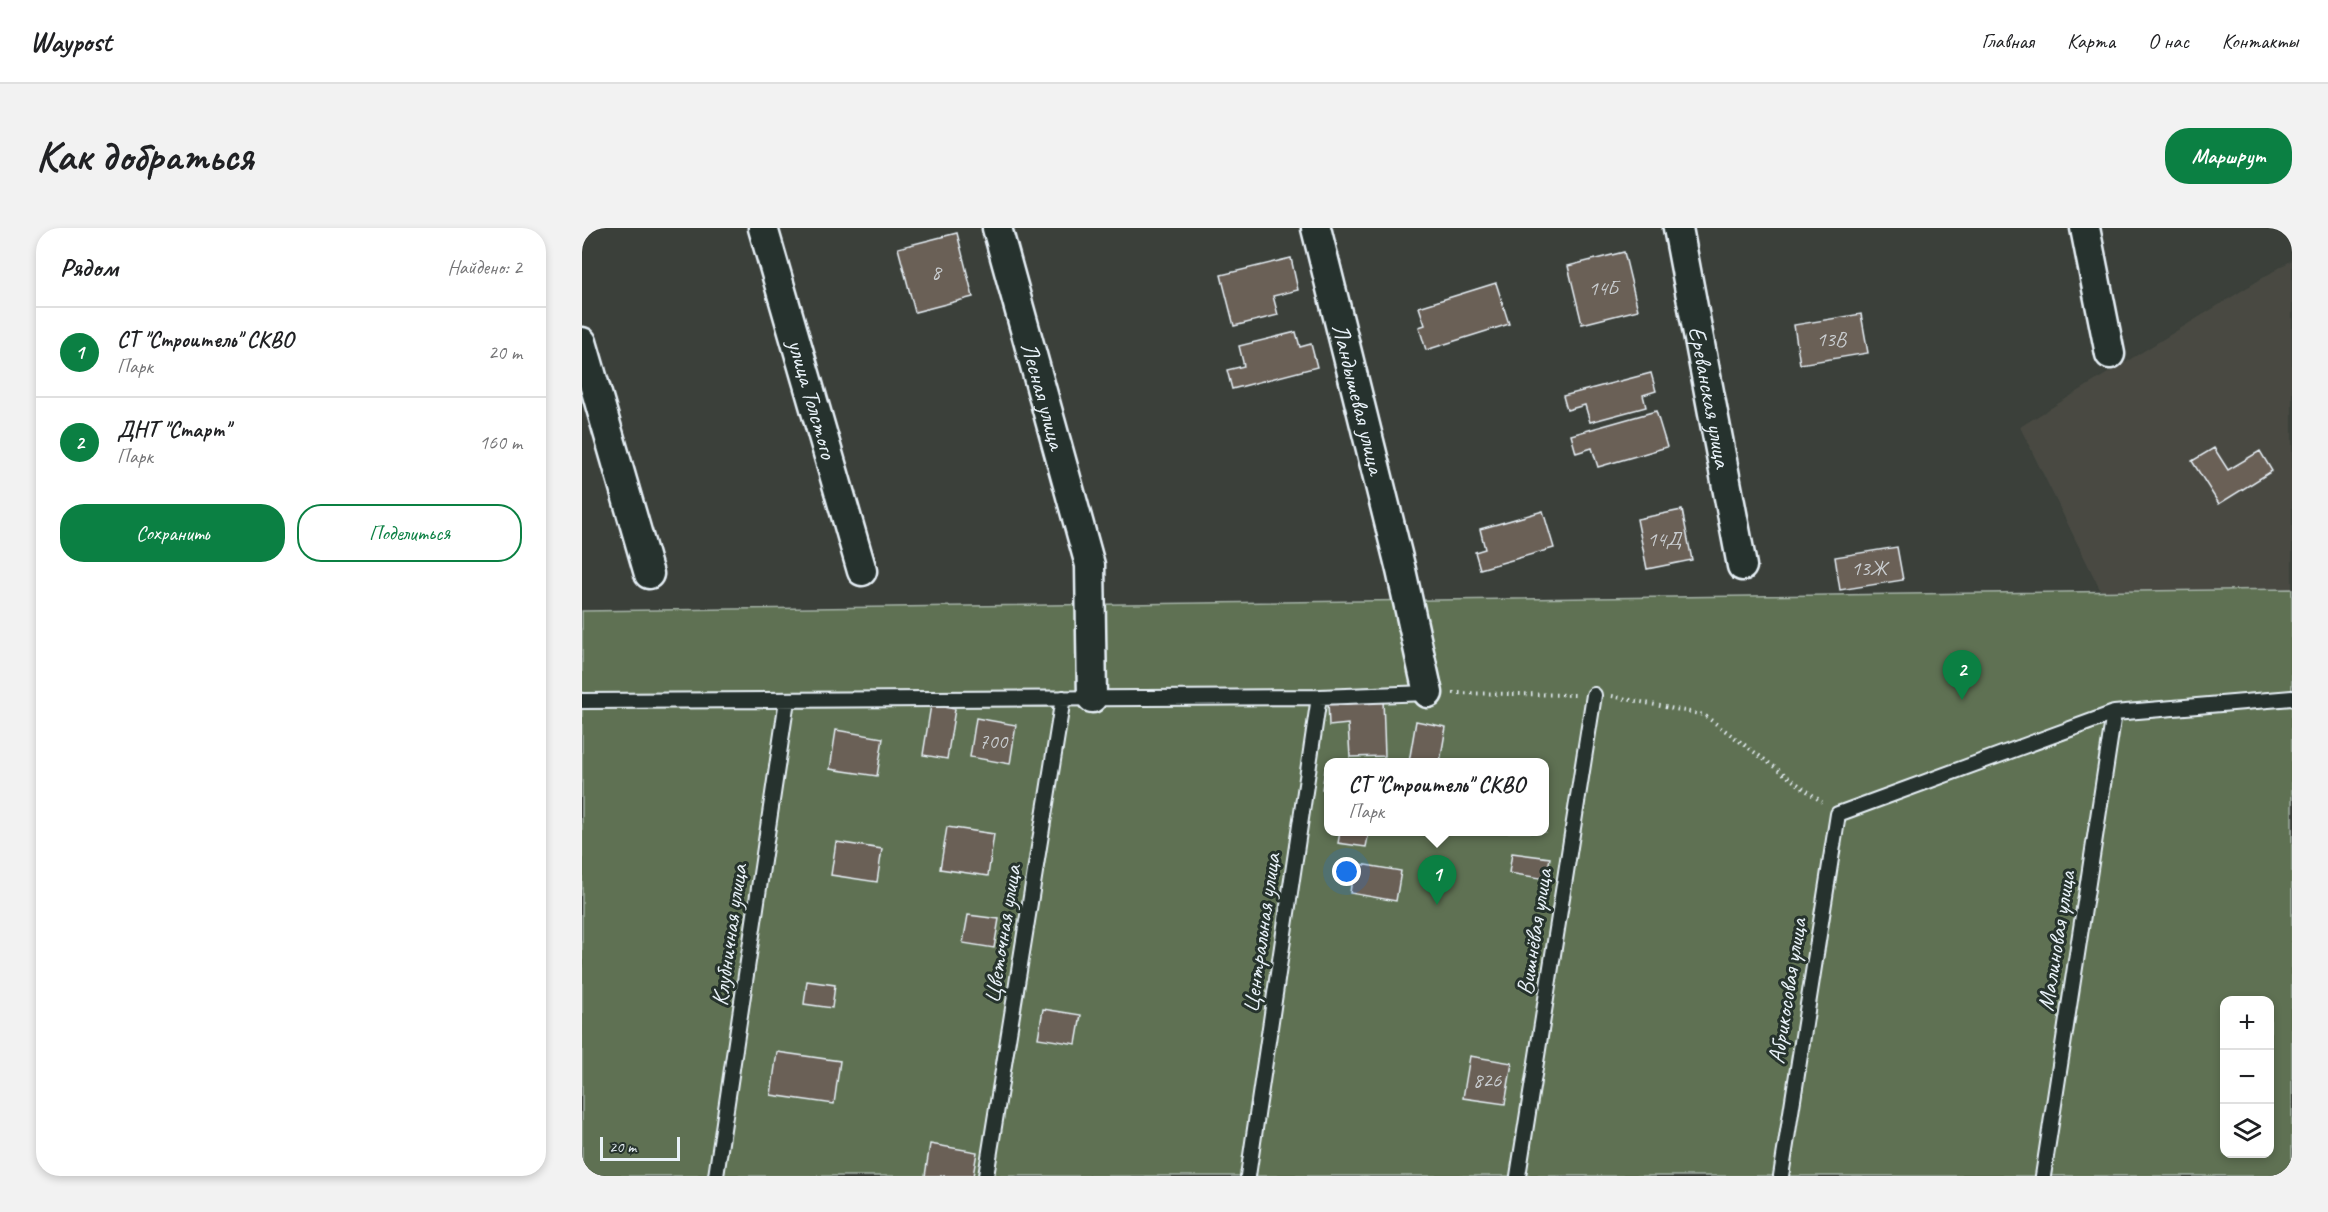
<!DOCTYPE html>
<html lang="ru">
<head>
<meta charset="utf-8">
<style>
  :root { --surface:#fff; --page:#f2f2f2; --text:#202124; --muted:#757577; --line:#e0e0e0; --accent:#0b8043 }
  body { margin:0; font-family:Caveat,sans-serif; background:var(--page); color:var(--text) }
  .controls { position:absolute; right:18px; bottom:18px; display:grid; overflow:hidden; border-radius:12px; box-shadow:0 3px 9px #0003 }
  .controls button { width:54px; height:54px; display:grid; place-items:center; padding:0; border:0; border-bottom:2px solid var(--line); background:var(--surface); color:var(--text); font:30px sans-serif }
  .scale { position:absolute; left:18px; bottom:15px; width:80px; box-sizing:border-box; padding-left:6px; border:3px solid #e8f1f8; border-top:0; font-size:16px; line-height:21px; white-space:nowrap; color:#e8f1f8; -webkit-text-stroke:4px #26332d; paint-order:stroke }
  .you { position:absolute; left:765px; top:644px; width:21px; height:21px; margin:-15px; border:4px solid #fff; border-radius:50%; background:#1a73e8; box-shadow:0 0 0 9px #1a73e833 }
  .badge { display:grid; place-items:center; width:39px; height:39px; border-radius:50%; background:var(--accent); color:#fff; font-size:20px; font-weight:700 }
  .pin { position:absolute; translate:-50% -50px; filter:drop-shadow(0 2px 3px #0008) }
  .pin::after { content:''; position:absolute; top:32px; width:21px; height:18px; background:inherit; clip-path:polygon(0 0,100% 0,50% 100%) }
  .popup { position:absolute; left:742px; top:530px; width:225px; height:78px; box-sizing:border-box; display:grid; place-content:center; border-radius:12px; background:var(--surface); filter:drop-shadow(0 2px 4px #0005); font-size:20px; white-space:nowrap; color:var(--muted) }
  .popup b { font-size:22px; color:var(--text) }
  .popup::after { content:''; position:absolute; left:50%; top:100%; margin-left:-12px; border:12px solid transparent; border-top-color:var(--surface) }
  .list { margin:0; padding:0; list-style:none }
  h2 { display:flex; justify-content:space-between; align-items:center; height:78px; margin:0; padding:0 24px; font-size:26px }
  h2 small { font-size:20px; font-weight:400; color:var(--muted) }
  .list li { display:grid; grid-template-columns:39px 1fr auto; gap:18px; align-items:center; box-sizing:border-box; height:90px; padding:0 24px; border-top:2px solid var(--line) }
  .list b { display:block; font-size:22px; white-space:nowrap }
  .list p { margin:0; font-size:20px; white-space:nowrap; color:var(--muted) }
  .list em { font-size:20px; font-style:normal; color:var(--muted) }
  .actions { display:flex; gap:12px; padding:18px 24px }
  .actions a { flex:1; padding:14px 0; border:2px solid var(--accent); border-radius:24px; text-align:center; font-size:21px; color:var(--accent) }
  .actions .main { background:var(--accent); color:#fff }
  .icon { flex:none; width:33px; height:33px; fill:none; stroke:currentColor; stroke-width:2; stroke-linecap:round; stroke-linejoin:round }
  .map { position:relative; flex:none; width:1710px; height:948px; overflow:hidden; border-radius:24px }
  header { display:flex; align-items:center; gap:36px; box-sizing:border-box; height:84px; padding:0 30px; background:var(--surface); border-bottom:2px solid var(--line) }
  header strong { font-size:28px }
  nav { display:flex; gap:33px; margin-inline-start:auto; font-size:21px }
  .intro { display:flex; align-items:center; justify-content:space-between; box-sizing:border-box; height:144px; padding:0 36px }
  h1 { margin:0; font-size:42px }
  .button { padding:15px 27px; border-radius:24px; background:var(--accent); color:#fff; font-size:21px; font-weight:700 }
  main { display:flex; gap:36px; padding:0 36px }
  aside { flex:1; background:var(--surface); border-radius:24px; box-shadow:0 3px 9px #0003 }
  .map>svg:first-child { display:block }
</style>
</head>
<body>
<header>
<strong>Waypost</strong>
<nav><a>Главная</a><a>Карта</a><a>О нас</a><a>Контакты</a></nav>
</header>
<div class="intro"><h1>Как добраться</h1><a class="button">Маршрут</a></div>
<main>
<aside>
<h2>Рядом<small>Найдено: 2</small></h2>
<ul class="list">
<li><span class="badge">1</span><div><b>СТ &quot;Строитель&quot; СКВО</b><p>Парк</p></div><em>20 m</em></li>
<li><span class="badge">2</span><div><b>ДНТ &quot;Старт&quot;</b><p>Парк</p></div><em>160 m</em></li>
</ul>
<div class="actions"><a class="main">Сохранить</a><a>Поделиться</a></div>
</aside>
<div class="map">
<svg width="1710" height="948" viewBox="0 0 1710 948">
  <rect width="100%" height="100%" fill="#3b403a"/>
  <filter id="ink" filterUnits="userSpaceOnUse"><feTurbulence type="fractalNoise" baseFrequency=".0167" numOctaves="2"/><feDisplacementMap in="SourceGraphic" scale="12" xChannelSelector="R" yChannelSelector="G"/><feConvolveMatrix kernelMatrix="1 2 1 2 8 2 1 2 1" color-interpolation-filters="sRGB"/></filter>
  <g filter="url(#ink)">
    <path fill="#494a43" d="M1710 32V404L1543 412 1438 199Z"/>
    <path fill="#5f7153" stroke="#a4b1a6" stroke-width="1.5" fill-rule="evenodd" d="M1710 361V948H0V383ZM747 534H963V604H747ZM1642 772H1688V926H1642Z"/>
    <path fill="#6b6057" stroke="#e8f1f8" stroke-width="1.5" d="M375 5 391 69 333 84 316 20Z
      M1042 24 1056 82 1000 96 986 38Z
      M709 30 716 62 691 68 696 87 652 98 639 47Z
      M914 55 927 96 844 122 837 99 843 97 837 79Z
      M1279 86 1286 125 1218 136 1212 97Z
      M714 104 718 119 729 116 735 139 650 161 645 142 662 138 657 118Z
      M1069 145 1074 163 1061 167 1064 179 1008 194 1003 177 985 182 981 168Z
      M1074 183 1085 219 1016 239 1010 220 994 225 989 207Z
      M1632 220 1646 242 1678 223 1690 243 1637 276 1610 233Z
      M1100 282 1110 332 1065 341 1055 291Z
      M961 283 972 320 898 341 893 324 903 321 898 301Z
      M1315 319 1321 352 1258 362 1253 329Z
      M801 471 803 528 768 529 766 496 747 498 746 473Z
      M349 477 373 481 365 531 341 527Z
      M394 490 434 497 428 536 388 529Z
      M834 493 864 499 858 534H827Z
      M254 502 301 510 295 548 248 541Z
      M743 542 747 543V562L740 561Z
      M365 599 412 606 406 648 358 641Z
      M758 604H787L784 619 756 615Z
      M254 614 300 621 295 654 249 647Z
      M930 625 968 630 964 651 927 645Z
      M772 635 819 643 814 673 768 665Z
      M386 687 417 691 412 720 381 715Z
      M225 753 253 757 250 780 222 776Z
      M461 781 499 787 494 816 456 810Z
      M195 824 258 833 252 876 189 867Z
      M888 828 930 835 923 876 881 870Z
      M348 916 395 924 391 948H343Z"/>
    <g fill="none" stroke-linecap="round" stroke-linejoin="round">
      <defs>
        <path id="lane" d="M0 473 737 469 846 465
          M134 948 205 472
          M404 948 481 470
          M666 948 737 469
          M936 948 1012 467
          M1199 948 1256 586 1532 485 1710 470
          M1461 948 1532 485"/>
        <g id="street">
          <path id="s1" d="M181 0 280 343"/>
          <path id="s2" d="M415 0 508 337 510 470"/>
          <path id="s3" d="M734 0 819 342 846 465"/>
          <path id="s4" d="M1096 0 1160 338"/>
          <path d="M1503 0 1528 126"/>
          <path d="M0 114 67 346"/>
        </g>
      </defs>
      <use href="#lane" stroke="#e8f1f8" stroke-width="18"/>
      <use href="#street" stroke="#e8f1f8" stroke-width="33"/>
      <path stroke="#e8f1f8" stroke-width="4" stroke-dasharray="1.5 4.5" stroke-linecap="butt" d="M871 465 993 467
        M1030 468 1122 487 1240 574"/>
      <use href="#lane" stroke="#26332d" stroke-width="14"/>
      <use href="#street" stroke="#26332d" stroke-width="28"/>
    </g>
  </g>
  <g text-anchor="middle" stroke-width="6" stroke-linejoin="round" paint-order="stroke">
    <g font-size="21" fill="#c9cdd0">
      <text x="354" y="51">8</text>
      <text x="1021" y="67">14Б</text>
      <text x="1249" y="118">13В</text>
      <text x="1082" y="318">14Д</text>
      <text x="1287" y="347">13Ж</text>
      <text x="411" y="520">700</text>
      <text x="905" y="859">826</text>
    </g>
    <g font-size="24" fill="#e8f1f8" stroke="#26332d">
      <text dy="8" stroke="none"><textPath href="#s2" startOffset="174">Лесная улица</textPath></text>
      <text dy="8" stroke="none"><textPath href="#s4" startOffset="172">Ереванская улица</textPath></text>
      <text dy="8" stroke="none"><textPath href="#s1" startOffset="178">улица Толстого</textPath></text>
      <text dy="8" stroke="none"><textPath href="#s3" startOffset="176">Ландышевая улица</textPath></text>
      <text transform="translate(952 704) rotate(-81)" y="8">Вишнёвая улица</text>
      <text transform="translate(679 705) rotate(-82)" y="8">Центральная улица</text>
      <text transform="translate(420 706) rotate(-81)" y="8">Цветочная улица</text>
      <text transform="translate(147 707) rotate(-82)" y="8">Клубничная улица</text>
      <text transform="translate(1474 713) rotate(-81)" y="8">Малиновая улица</text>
      <text transform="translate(1205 763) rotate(-81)" y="8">Абрикосовая улица</text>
    </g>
  </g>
</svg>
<div class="controls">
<button>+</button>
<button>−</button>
<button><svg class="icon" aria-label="layers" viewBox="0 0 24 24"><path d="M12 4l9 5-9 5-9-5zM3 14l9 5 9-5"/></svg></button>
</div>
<div class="scale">20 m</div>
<div class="you"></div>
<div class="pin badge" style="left:855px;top:677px">1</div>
<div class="popup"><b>СТ &quot;Строитель&quot; СКВО</b>Парк</div>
<div class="pin badge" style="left:1380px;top:472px">2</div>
</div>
</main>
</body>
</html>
